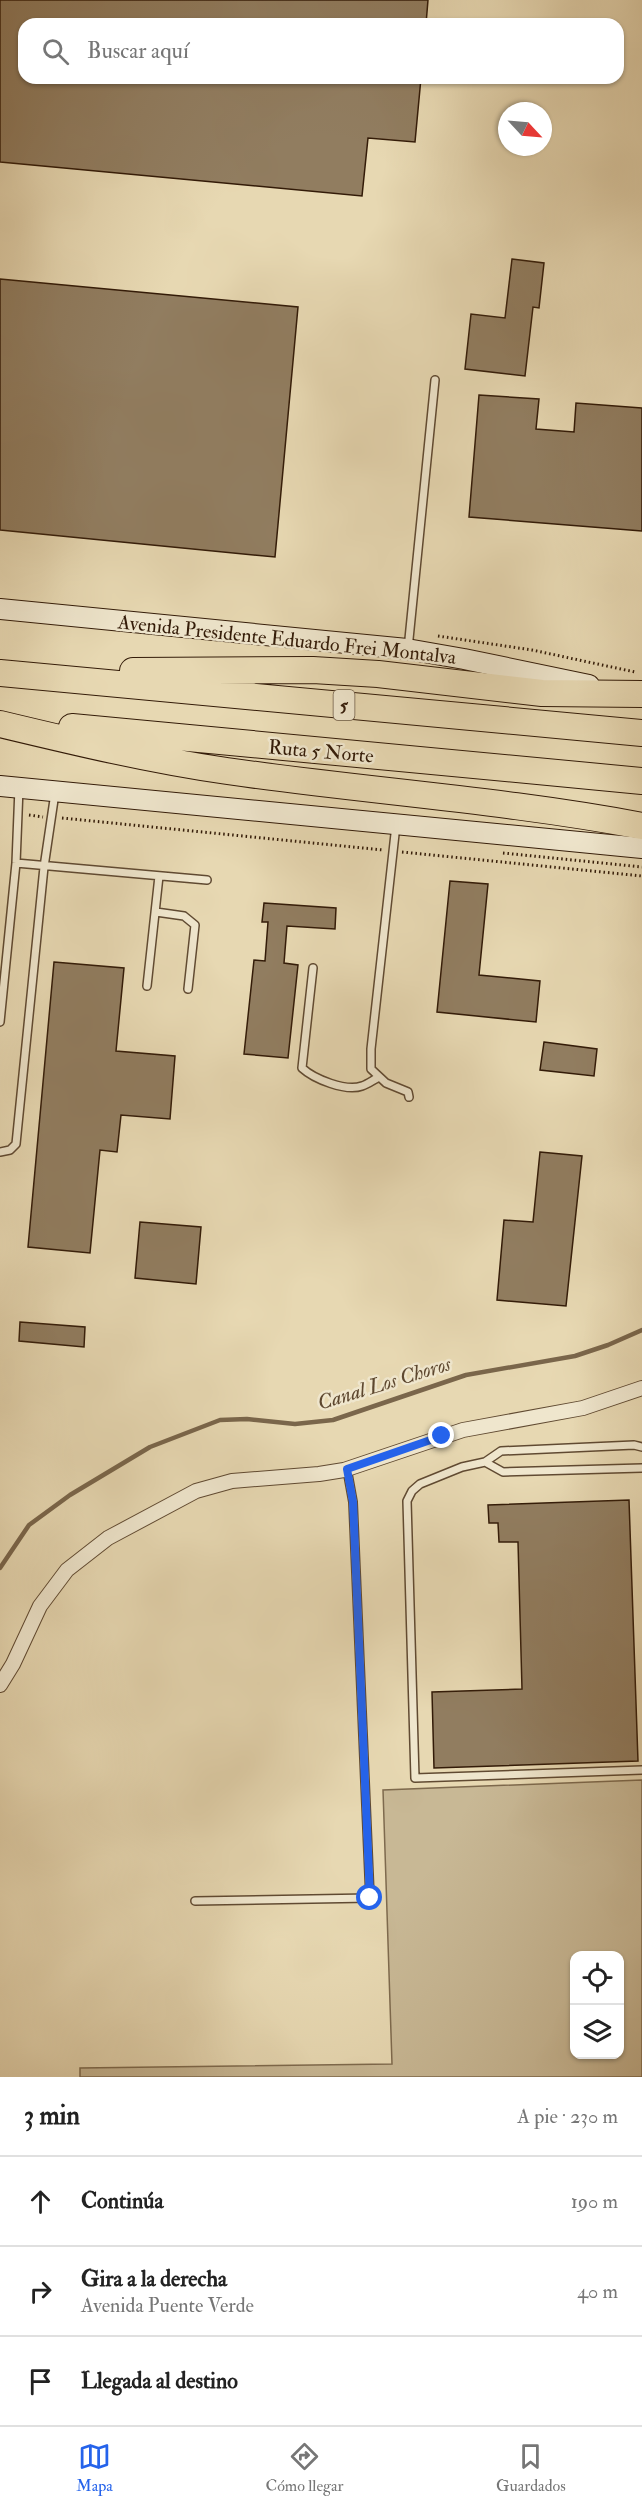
<!DOCTYPE html>
<html lang="es">
<head>
<meta charset="utf-8">
<style>
  :root { --surface:#fff; --page:#f6f6f6; --text:#222; --muted:#767676; --line:#e0e0e0; --accent:#2563eb }
  body { margin:0; font-family:"IM FELL Double Pica",serif; background:var(--page); color:var(--text) }
  .controls { position:absolute; right:18px; bottom:18px; display:grid; overflow:hidden; border-radius:12px; box-shadow:0 2px 4px #0004 }
  .controls button { width:54px; height:54px; display:grid; place-items:center; padding:0; border:0; border-bottom:2px solid var(--line); background:var(--surface); color:var(--text); font:30px sans-serif }
  .compass { position:absolute; left:498px; top:102px; width:54px; height:54px; border-radius:50%; background:var(--surface); box-shadow:0 2px 4px #0004; rotate:116deg }
  .stop { position:absolute; width:18px; height:18px; margin:-14px; border:4px solid #2563eb; border-radius:50%; background:#fff }
  .stop.end { background:#2563eb; border-color:#fff; box-shadow:0 2px 6px #0008 }
  .list { margin:0; padding:0; list-style:none }
  h2 { display:flex; justify-content:space-between; align-items:center; height:78px; margin:0; padding:0 24px; font-size:26px }
  h2 small { font-size:20px; font-weight:400; color:var(--muted) }
  .list li { display:grid; grid-template-columns:39px 1fr auto; gap:18px; align-items:center; box-sizing:border-box; height:90px; padding:0 24px; border-top:2px solid var(--line) }
  .list b { display:block; font-size:22px; white-space:nowrap }
  .list p { margin:0; font-size:20px; white-space:nowrap; color:var(--muted) }
  .list em { font-size:20px; font-style:normal; color:var(--muted) }
  .icon { flex:none; width:33px; height:33px; fill:none; stroke:currentColor; stroke-width:2; stroke-linecap:round; stroke-linejoin:round }
  .map { position:relative; flex:none; width:642px; height:2077px; overflow:hidden }
  .search { position:absolute; background:var(--surface); box-shadow:0 2px 4px #0004; left:18px; right:18px; top:18px; height:66px; display:flex; align-items:center; gap:15px; box-sizing:border-box; padding:0 21px; border-radius:18px; color:var(--muted); font-size:22px }
  .sheet { height:348px; background:var(--surface) }
  nav { display:flex; justify-content:space-around; align-items:center; box-sizing:border-box; height:84px; border-top:2px solid var(--line); background:var(--surface); font-size:16px; color:var(--muted) }
  nav a { display:grid; justify-items:center; gap:3px }
  nav .on { color:var(--accent) }
  .map>svg:first-child { display:block }
</style>
</head>
<body>
<div class="map">
<svg width="642" height="2077" viewBox="0 0 642 2077">
  <rect width="100%" height="100%" fill="#e7d8b2"/>
  <filter id="stains"><feTurbulence type="fractalNoise" baseFrequency=".00333" numOctaves="4"/><feColorMatrix values="0 0 0 0 .2 0 0 0 0 .09 0 0 0 0 .02 0 0 0 .5 -.17"/></filter>
  <radialGradient id="worn" r=".72"><stop offset=".6" stop-color="#630" stop-opacity="0"/><stop offset="1" stop-color="#630" stop-opacity=".3"/></radialGradient>
  <path fill="#c8b895" stroke="#7e6a4e" stroke-width="1.5" fill-rule="evenodd" d="M642 1780V2077H80V2068L392 2064 383 1790ZM574 1956H620V2054H574Z"/>
  <g fill="none" stroke-linecap="round" stroke-linejoin="round">
    <path stroke="#7a664b" stroke-width="4.5" d="M0 1568 29 1525 70 1495 150 1447 220 1420 247 1419 295 1424 333 1420 466 1375 575 1356 608 1345 642 1330"/>
  </g>
  <path fill="#917d60" stroke="#331b08" stroke-width="1.5" d="M0 0H428L426 24H24V78H421L415 142 368 138 362 196 0 162Z
    M512 259 544 263 539 308 533 307 525 376 465 369 471 314 505 318Z
    M0 279 298 307 275 557 0 530Z
    M479 395 539 399 536 429 574 432 576 403 642 408V531L469 517Z
    M450 881 488 884 479 975 540 981 536 1022 437 1012Z
    M264 903 336 908 335 929 287 926 284 963 298 965 288 1058 244 1054 254 960 265 961 268 922H262Z
    M54 962 124 968 116 1051 175 1056 170 1119 121 1115 117 1152 100 1150 90 1253 28 1247Z
    M544 1042 597 1049 594 1076 540 1070Z
    M540 1152 582 1156 566 1306 497 1300 504 1220 533 1222Z
    M140 1222 201 1227 196 1284 135 1278Z
    M20 1322 85 1327 84 1347 19 1341Z
    M629 1500 638 1761 434 1768 432 1692 522 1689 518 1542H499L498 1523H489L488 1505Z"/>
  <g fill="none" stroke-linecap="round" stroke-linejoin="round">
    <defs>
      <path id="service" d="M408 649 435 380
        M396 825 371 1049V1069L386 1083 408 1092 409 1097
        M16 863 207 880
        M156 912 184 916 195 925 188 989
        M313 968 302 1068C314 1079 346 1092 362 1086 368 1084 373 1080 379 1077
        M147 986 159 876
        M0 1022 16 863 19 788
        M0 1152 10 1150 16 1144 44 867 55 793
        M642 1447 634 1445 501 1451 485 1462 462 1467 420 1484 412 1491 407 1501 415 1778 642 1770
        M485 1462 503 1472 642 1468
        M195 1901 370 1898 353 1502 347 1469"/>
      <path id="minor" d="M0 1685 13 1664 40 1606 67 1570 108 1538 196 1491 232 1481 319 1474 344 1470 463 1430 583 1408 642 1388"/>
      <path id="secondary" d="M0 609 407 649 464 659 589 685
        M0 786 642 848"/>
      <path id="motorway" d="M133 671 313 670 378 674 542 693 642 694
        M0 673 642 733
        M0 724C75 742 150 760 227 771 365 791 505 800 642 826
        M72 727 642 781"/>
    </defs>
    <use href="#service" stroke="#604a32" stroke-width="10"/>
    <use href="#minor" stroke="#604a32" stroke-width="16"/>
    <use href="#secondary" stroke="#331b08" stroke-width="22"/>
    <use href="#motorway" stroke="#331b08" stroke-width="28"/>
    <path stroke="#331b08" stroke-width="3" stroke-dasharray="1.5 3" stroke-linecap="butt" d="M438 636 532 650 635 672
      M29 815 43 817
      M62 818 383 850
      M402 852 642 876
      M503 853 642 867"/>
    <use href="#service" stroke="#efe6cd" stroke-width="7"/>
    <use href="#minor" stroke="#efe6cd" stroke-width="14"/>
    <use href="#secondary" stroke="#efe6cd" stroke-width="20"/>
    <use href="#motorway" stroke="#e7d8b2" stroke-width="26"/>
  </g>
  <g fill="none" stroke-linecap="round" stroke-linejoin="round">
    <path stroke="#2563eb" stroke-width="8" d="M370 1898 353 1502 347 1469 442 1436"/>
  </g>
  <g text-anchor="middle" stroke-width="5" stroke-linejoin="round" paint-order="stroke">
    <rect fill="#efe6cd" stroke="#6b5843" stroke-width="1.5" x="333.5" y="690" width="21" height="30" rx="4.5"/>
    <g font-size="18" font-weight="bold" fill="#331b08">
      <text x="344" y="711">5</text>
    </g>
    <g font-size="20" fill="#331b08" stroke="#efe6cd">
      <text transform="translate(287 639) rotate(6)" y="7">Avenida Presidente Eduardo Frei Montalva</text>
      <text transform="translate(321 751) rotate(5)" y="7">Ruta 5 Norte</text>
    </g>
    <g font-size="21" font-style="italic" fill="#5d472f" stroke="#efe6cd">
      <text transform="translate(384 1383) rotate(-17)" y="7">Canal Los Choros</text>
    </g>
  </g>
  <rect width="100%" height="100%" filter="url(#stains)"/>
  <rect width="100%" height="100%" fill="url(#worn)"/>
</svg>
<div class="controls">
<button><svg class="icon" aria-label="locate" viewBox="0 0 24 24"><circle cx="12" cy="12" r="6"/><path d="M12 2v4M12 18v4M2 12h4M18 12h4"/></svg></button>
<button><svg class="icon" aria-label="layers" viewBox="0 0 24 24"><path d="M12 4l9 5-9 5-9-5zM3 14l9 5 9-5"/></svg></button>
</div>
<svg class="compass" viewBox="-18 -18 36 36"><path d="M0-13l5 13h-10z" fill="#e53935"/><path d="M0 13l5-13h-10z" fill="#767676"/></svg>
<div class="stop" style="left:370px;top:1898px"></div>
<div class="stop end" style="left:442px;top:1436px"></div>
<div class="search"><svg class="icon" aria-label="search" viewBox="0 0 24 24"><circle cx="10" cy="10" r="6"/><path d="M15 15l6 6"/></svg>Buscar aquí</div>
</div>
<section class="sheet">
<h2>3 min<small>A pie · 230 m</small></h2>
<ul class="list">
<li><svg class="icon" aria-label="ahead" viewBox="0 0 24 24"><path d="M12 20V5M6 11l6-6 6 6"/></svg><div><b>Continúa</b></div><em>190 m</em></li>
<li><svg class="icon" aria-label="right" viewBox="0 0 24 24"><path d="M7 20v-9h11M14 6l5 5-5 5"/></svg><div><b>Gira a la derecha</b><p>Avenida Puente Verde</p></div><em>40 m</em></li>
<li><svg class="icon" aria-label="arrive" viewBox="0 0 24 24"><path d="M6 21V4h12l-3 4 3 4H6"/></svg><div><b>Llegada al destino</b></div></li>
</ul>
</section>
<nav>
<a class="on"><svg class="icon" aria-label="map" viewBox="0 0 24 24"><path d="M3 6l6-2 6 2 6-2v14l-6 2-6-2-6 2zM9 4v14M15 6v14"/></svg>Mapa</a>
<a><svg class="icon" aria-label="directions" viewBox="0 0 24 24"><path d="M12 3l9 9-9 9-9-9zM9 14v-3h6M13 9l2 2-2 2"/></svg>Cómo llegar</a>
<a><svg class="icon" aria-label="saved" viewBox="0 0 24 24"><path d="M7 4h10v16l-5-4-5 4z"/></svg>Guardados</a>
</nav>
</body>
</html>
